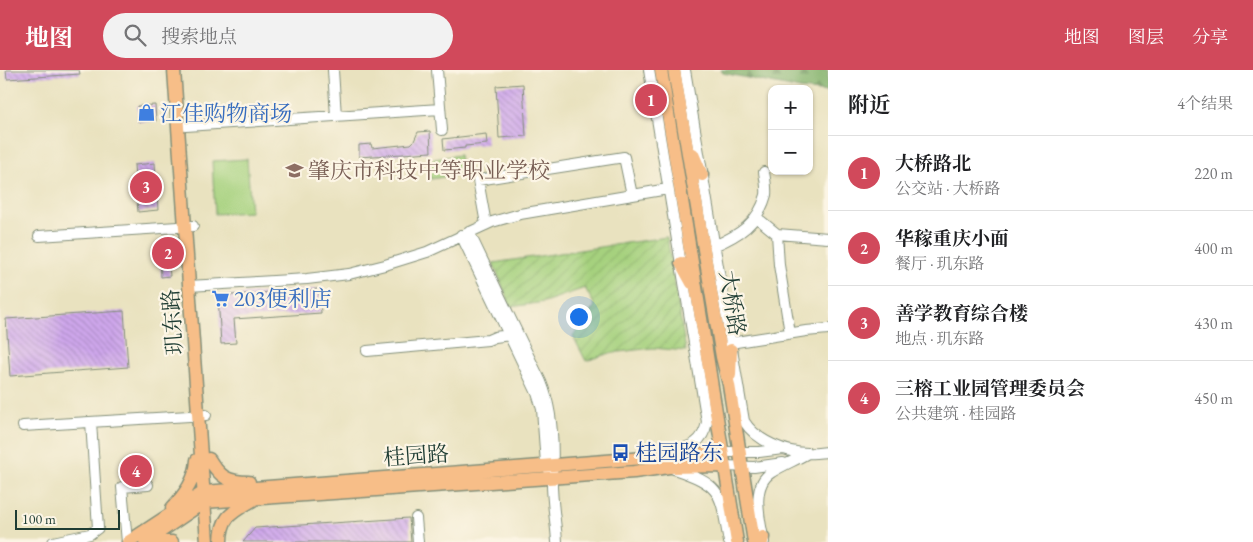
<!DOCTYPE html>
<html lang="zh">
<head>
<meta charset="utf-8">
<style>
  :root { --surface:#fff; --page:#f2f2f2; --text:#202124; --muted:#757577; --line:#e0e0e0; --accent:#d1495b }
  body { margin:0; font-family:"EB Garamond","Noto Serif SC",serif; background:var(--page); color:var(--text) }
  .controls { position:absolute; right:15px; top:15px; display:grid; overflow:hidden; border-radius:10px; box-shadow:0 1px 4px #0004 }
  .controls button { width:45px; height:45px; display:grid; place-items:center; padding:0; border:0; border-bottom:1px solid var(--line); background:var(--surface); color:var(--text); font:25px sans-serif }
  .scale { position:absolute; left:15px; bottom:12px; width:105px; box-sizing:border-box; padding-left:5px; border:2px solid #1f3d34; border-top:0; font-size:14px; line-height:18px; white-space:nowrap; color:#1f3d34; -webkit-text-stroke:4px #fcf5e5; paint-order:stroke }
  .you { position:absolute; left:578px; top:246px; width:18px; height:18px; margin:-12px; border:4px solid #fff; border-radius:50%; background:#1a73e8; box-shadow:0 0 0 8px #1a73e833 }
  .badge { display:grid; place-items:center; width:32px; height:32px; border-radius:50%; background:var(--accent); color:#fff; font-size:16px; font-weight:700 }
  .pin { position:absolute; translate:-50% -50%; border:2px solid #fff; box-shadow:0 1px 5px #0006 }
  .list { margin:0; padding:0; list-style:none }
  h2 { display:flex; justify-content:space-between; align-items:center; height:65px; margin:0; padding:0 20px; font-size:21px }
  h2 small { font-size:16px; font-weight:400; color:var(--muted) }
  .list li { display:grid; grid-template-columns:32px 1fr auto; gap:15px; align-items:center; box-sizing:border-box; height:75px; padding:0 20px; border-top:1px solid var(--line) }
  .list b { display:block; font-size:19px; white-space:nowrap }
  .list p { margin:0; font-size:16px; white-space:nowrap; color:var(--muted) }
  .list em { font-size:16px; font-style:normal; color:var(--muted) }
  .icon { flex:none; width:28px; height:28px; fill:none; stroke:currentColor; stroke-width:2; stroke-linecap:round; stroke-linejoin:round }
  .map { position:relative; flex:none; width:828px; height:472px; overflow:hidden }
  header { display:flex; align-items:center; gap:30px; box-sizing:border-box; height:70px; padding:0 25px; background:var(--accent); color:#fff }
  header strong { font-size:24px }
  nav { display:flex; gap:28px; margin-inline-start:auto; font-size:18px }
  .search { width:350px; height:45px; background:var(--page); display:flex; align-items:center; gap:12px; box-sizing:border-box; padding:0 18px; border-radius:28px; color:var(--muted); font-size:19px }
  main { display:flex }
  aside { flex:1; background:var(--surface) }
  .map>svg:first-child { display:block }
</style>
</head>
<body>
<header>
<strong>地图</strong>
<div class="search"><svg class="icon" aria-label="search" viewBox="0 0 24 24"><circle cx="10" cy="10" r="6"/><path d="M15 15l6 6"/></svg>搜索地点</div>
<nav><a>地图</a><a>图层</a><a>分享</a></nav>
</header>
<main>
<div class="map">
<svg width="828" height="472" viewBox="0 0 828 472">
  <defs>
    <pattern id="forest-firs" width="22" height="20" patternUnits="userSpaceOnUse" patternTransform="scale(1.25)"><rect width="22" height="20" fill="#84b36d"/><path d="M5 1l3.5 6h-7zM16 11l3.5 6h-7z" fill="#6b935a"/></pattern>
    <pattern id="garden-furrows" width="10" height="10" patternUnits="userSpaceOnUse" patternTransform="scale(1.25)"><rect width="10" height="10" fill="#a6d17e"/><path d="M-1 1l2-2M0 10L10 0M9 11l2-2" fill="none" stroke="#8eb46e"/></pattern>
    <pattern id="building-back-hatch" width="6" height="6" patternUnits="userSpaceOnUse" patternTransform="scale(1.25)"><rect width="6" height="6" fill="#cfa7ec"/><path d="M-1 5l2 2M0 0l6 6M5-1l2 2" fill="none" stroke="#a789c0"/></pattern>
  </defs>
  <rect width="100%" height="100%" fill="#fcf5e5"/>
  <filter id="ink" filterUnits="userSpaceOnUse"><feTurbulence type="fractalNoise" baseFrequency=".02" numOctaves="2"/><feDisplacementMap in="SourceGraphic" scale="10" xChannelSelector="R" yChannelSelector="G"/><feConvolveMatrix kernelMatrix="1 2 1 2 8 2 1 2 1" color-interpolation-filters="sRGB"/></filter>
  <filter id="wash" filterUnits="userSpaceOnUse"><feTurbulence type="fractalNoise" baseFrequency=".0096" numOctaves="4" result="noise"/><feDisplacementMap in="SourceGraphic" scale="20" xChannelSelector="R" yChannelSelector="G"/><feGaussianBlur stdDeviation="1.12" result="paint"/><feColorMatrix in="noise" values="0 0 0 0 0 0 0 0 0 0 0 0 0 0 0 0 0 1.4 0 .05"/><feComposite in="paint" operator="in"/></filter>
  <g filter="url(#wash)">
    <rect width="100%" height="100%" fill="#e9e2bf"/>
    <path fill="#a6d17e" stroke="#628759" d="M459 85 462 104 431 109 428 90Z
      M247 89 251 142 215 144 212 91Z"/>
    <path fill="url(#forest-firs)" stroke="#527850" d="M721 0H828V22L800 19 723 3Z"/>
    <path fill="url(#garden-furrows)" stroke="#628759" d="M667 167 686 281 653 278 610 283 586 291 573 266 595 236 585 218 544 232 511 237 493 193Z"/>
    <g id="blocks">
      <path fill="url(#building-back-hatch)" d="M6 0H79L80 4 7 9Z
        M523 14 526 66 499 68 496 16Z
        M155 35 156 51 138 52 137 36Z
        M430 61 431 82 359 87V75L371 74 372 78 411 74 414 71 418 62Z
        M486 64 487 74 465 76V78L444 80 443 69Z
        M155 93 158 140 138 142 134 95Z
        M168 185 170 206 161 207 160 186Z
        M319 219 321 243 234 249 236 273 221 274 218 226Z
        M124 241 128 297 10 306 6 249Z
        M409 448 411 472H243L255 458Z"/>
    </g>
  </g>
  <g filter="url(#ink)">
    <use href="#blocks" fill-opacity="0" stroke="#84907a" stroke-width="1"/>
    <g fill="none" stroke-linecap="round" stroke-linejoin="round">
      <defs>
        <path id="minor" d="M333 0 336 46
          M437 0 442 60
          M649 0 707 352C703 373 691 377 672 381
          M685 0 744 351C756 371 786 383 808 383 815 384 822 382 828 382
          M186 56 440 39
          M756 147 777 164
          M486 154 478 110 624 87 632 125
          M469 162 541 312C553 341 554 376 552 407 551 428 556 451 557 472
          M461 165 537 323 542 339 546 394 550 402
          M39 166 193 156
          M714 176C739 165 758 154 766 125 767 119 765 109 764 102
          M189 216 307 209 349 204 385 195 427 182 492 152 520 144 668 119
          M790 263 779 195 777 164 828 168
          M730 273 806 261 828 259
          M367 281 488 270 495 267 510 265
          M23 356 206 345
          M721 382H759L783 379
          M723 396 754 397 783 393
          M674 399C724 416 720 423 729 472
          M416 448 418 472
          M53 472 90 464 98 458 91 352
          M127 472 122 417 148 415
          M764 472C760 451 750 415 772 402 783 395 796 390 808 383"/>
        <path id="major" d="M174 0 207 472
          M661 0 737 472
          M674 0 722 287 729 315 754 472
          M693 84 702 105
          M681 193 692 213
          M730 305 731 280
          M209 389C220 407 227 412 249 412
          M172 438C185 424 196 409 197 390
          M149 469 172 472
          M128 472 204 422 721 382
          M145 472 204 432 634 402 669 397 723 396
          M221 472C221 446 233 442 253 430
          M762 472 763 467"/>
      </defs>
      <use href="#minor" stroke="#84907a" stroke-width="12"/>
      <use href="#major" stroke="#84907a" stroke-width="15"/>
      <use href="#minor" stroke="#fff" stroke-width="10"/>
      <use href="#major" stroke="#f7be88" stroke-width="12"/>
    </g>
  </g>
  <defs>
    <symbol id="shop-bare" viewBox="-9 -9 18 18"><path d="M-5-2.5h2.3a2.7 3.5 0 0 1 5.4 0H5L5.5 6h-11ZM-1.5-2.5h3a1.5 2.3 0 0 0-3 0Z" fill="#3f7fe0" stroke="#fcf5e5" stroke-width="2.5" paint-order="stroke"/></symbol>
    <symbol id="school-bare" viewBox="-9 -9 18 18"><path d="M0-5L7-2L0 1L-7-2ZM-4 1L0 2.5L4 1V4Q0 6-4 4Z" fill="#8d6e63" stroke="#fcf5e5" stroke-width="2.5" paint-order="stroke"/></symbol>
    <symbol id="supermarket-bare" viewBox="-9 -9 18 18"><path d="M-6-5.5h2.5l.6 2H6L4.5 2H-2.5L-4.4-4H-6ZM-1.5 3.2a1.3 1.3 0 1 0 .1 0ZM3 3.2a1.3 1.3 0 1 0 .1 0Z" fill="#3f7fe0" stroke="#fcf5e5" stroke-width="2.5" paint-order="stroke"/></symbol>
    <symbol id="bus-bare" viewBox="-9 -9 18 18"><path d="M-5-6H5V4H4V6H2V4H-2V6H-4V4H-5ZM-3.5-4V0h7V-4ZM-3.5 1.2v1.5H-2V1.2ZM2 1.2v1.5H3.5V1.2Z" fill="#1a4fb4" stroke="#fcf5e5" stroke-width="2.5" paint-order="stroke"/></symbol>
  </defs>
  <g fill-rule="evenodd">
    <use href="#shop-bare" x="134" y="30" width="25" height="25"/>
    <use href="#school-bare" x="282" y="88" width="25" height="25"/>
    <use href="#supermarket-bare" x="208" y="216" width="25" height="25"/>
    <use href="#bus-bare" x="608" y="370" width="25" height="25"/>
  </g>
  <g text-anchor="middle" stroke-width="4.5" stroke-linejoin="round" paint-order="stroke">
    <g font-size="22" fill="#366cbe" stroke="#fcf5e5" text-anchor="start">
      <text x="160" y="51">江佳购物商场</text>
      <text x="234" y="236">203便利店</text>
    </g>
    <g font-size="22" fill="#785e54" stroke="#fcf5e5" text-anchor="start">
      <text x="308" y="108">肇庆市科技中等职业学校</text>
    </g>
    <g font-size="22" fill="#1f3d34" stroke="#fcf5e5">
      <text transform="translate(733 233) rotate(81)" y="8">大桥路</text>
      <text transform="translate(172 252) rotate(-94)" y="8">玑东路</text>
      <text transform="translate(416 385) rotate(-4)" y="8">桂园路</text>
    </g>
    <g font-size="22" fill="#164399" stroke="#fcf5e5" text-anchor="start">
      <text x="635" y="390">桂园路东</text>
    </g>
  </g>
</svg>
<div class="controls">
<button>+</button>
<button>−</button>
</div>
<div class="scale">100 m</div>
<div class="you"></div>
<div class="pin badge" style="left:651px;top:30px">1</div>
<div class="pin badge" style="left:168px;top:183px">2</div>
<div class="pin badge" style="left:146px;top:117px">3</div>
<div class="pin badge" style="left:136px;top:401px">4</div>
</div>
<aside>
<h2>附近<small>4个结果</small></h2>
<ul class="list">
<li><span class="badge">1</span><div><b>大桥路北</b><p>公交站 · 大桥路</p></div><em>220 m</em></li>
<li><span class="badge">2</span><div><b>华稼重庆小面</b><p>餐厅 · 玑东路</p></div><em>400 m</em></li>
<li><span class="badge">3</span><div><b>善学教育综合楼</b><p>地点 · 玑东路</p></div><em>430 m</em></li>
<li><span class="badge">4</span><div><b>三榕工业园管理委员会</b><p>公共建筑 · 桂园路</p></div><em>450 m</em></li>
</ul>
</aside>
</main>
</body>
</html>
